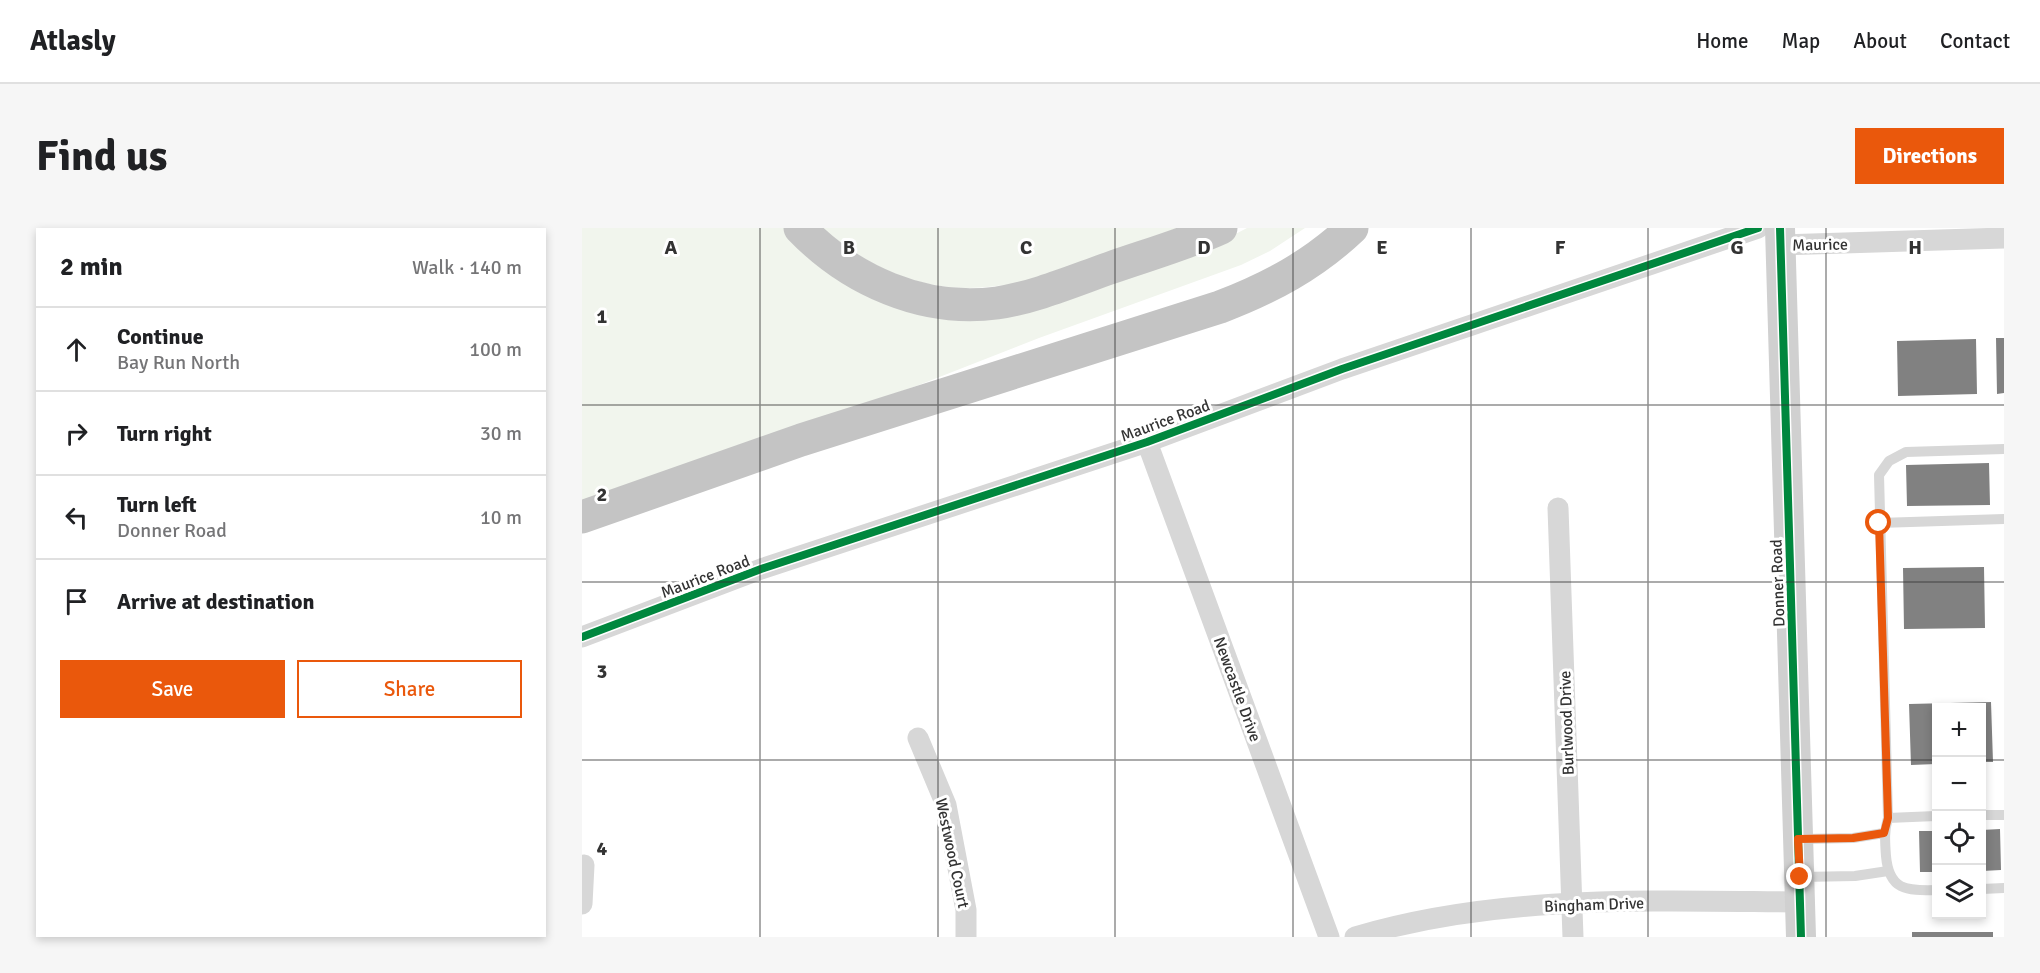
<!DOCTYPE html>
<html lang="en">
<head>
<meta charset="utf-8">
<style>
  :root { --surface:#fff; --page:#f6f6f6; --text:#202124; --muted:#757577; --line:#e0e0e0; --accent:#ea580c }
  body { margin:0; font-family:Signika,sans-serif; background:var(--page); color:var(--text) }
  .controls { position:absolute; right:18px; bottom:18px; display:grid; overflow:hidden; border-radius:0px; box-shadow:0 3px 9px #0003 }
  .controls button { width:54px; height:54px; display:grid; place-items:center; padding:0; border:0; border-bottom:2px solid var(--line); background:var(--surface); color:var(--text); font:30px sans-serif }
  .stop { position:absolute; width:18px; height:18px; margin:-14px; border:4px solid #ea580c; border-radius:50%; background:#fff }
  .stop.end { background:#ea580c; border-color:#fff; box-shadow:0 2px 6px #0008 }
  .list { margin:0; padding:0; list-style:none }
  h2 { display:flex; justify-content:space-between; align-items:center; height:78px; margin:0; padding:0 24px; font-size:26px }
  h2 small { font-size:20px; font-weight:400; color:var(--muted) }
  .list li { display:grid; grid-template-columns:39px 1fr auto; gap:18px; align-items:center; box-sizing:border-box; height:84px; padding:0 24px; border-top:2px solid var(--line) }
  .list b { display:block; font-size:22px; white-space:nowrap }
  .list p { margin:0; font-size:20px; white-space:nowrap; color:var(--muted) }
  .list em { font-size:20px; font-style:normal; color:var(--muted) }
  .actions { display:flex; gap:12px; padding:18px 24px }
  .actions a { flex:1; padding:14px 0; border:2px solid var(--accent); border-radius:0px; text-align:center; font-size:21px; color:var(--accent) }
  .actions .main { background:var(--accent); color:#fff }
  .icon { flex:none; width:33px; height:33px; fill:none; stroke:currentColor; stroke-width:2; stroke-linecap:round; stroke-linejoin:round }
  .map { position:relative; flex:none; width:1422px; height:709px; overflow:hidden; border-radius:0px }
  header { display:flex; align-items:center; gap:36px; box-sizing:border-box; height:84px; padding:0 30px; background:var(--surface); border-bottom:2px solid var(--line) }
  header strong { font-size:28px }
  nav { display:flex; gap:33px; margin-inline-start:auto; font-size:21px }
  .intro { display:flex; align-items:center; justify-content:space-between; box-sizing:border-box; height:144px; padding:0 36px }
  h1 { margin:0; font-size:42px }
  .button { padding:15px 27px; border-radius:0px; background:var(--accent); color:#fff; font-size:21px; font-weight:700 }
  main { display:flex; gap:36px; padding:0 36px }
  aside { flex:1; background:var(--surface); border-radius:0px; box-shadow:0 3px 9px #0003 }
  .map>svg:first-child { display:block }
</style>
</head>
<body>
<header>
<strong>Atlasly</strong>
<nav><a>Home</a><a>Map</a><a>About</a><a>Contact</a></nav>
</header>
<div class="intro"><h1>Find us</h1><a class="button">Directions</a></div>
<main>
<aside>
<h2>2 min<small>Walk · 140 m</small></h2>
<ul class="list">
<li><svg class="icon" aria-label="ahead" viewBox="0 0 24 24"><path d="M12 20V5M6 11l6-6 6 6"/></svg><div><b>Continue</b><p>Bay Run North</p></div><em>100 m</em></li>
<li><svg class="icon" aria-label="right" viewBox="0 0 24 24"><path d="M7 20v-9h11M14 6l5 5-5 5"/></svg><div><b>Turn right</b></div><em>30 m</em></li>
<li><svg class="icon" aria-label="left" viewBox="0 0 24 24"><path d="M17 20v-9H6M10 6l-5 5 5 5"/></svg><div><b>Turn left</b><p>Donner Road</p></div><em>10 m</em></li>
<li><svg class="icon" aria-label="arrive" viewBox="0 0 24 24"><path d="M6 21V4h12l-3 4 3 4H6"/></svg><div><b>Arrive at destination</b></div></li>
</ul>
<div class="actions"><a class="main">Save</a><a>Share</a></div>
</aside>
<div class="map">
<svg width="1422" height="709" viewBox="0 0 1422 709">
  <rect width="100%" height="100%" fill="#fff"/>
  <path fill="#f1f5ed" d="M0 0H204L324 77 640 13 665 0H723L688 23 659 37 457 110 337 157 0 274Z
    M240 0H595C461 49 366 106 240 0Z"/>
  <path fill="#818181" d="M1414 110H1422V165L1415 166Z
    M1394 111 1395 166 1316 168 1315 113Z
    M1407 235 1408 277 1325 278 1324 237Z
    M1402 339 1403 400 1322 401 1321 340Z
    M1409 474 1411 534H1400V479H1354V536L1329 537 1327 476Z
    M1418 601 1419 642 1400 643V602Z
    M1337 603H1354V644H1338Z
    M1330 704H1411V709H1330Z"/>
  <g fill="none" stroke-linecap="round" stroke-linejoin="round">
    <path stroke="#d7d7d7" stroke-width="10" d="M1297 295 1422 291
      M1400 587H1422
      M1306 590 1354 588
      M1219 611 1271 610 1302 605
      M1219 649 1273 648 1306 643
      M1400 661 1422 660
      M1354 662C1324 663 1307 662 1304 628 1303 614 1302 603 1306 590L1297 247 1307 233 1324 224 1422 221"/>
    <path stroke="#d7d7d7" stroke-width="21" d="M1198 17 1422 10
      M565 214 747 709
      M976 280 991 709
      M0 409 179 341 565 214 760 141 1176 0
      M336 510 364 577 384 682V709
      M0 676 2 637
      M773 709C917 666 1070 673 1219 674"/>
    <path stroke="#d0d0d0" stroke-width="30" d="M1198 0 1219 709"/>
    <path stroke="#c4c4c4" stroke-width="33" d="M218 0C268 52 341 85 415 75 454 69 491 53 528 40 565 27 604 16 639 0
      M0 289 219 212 638 79C688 60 731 37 770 0"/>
    <defs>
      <path id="cycleway" d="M1198 0 1219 709
        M0 409 179 341 565 214 760 141 1176 0"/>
    </defs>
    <use href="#cycleway" stroke="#fff" stroke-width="11"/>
    <use href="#cycleway" stroke="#00873e" stroke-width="8"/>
  </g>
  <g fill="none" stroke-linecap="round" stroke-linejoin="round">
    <path stroke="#ea580c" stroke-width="8" d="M1218 649 1216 611 1271 610 1302 605 1306 590 1297 295"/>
  </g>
  <path fill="none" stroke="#333" stroke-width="1.5" stroke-opacity="0.55" d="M178 0V709M356 0V709M533 0V709M711 0V709M889 0V709M1066 0V709M1244 0V709M0 177H1422M0 354H1422M0 532H1354M1400 532H1422"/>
  <g text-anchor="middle" stroke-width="6" stroke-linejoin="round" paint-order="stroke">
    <g font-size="16" fill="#333" stroke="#fff">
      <text transform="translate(1238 16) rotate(-1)" y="6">Maurice</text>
      <text transform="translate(583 192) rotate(-20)" y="6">Maurice Road</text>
      <text transform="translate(123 348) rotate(-21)" y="6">Maurice Road</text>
      <text transform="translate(1195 355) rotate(-92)" y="6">Donner Road</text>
      <text transform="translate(656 461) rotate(70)" y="6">Newcastle Drive</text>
      <text transform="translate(984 495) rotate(-92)" y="6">Burlwood Drive</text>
      <text transform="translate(371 625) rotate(78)" y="6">Westwood Court</text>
      <text transform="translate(1012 676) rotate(-2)" y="6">Bingham Drive</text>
    </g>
  </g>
  <g font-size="20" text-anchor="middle" font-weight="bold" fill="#333" stroke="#fff" stroke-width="6" stroke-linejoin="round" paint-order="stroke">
    <text x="89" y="26">A</text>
    <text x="267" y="26">B</text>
    <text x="444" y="26">C</text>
    <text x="622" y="26">D</text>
    <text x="800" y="26">E</text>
    <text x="978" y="26">F</text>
    <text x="1155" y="26">G</text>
    <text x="1333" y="26">H</text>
    <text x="20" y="95">1</text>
    <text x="20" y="273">2</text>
    <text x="20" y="450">3</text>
    <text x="20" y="627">4</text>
  </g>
</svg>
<div class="controls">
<button>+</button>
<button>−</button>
<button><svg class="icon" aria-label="locate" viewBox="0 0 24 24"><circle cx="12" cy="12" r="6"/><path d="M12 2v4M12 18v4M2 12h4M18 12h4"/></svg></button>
<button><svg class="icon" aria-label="layers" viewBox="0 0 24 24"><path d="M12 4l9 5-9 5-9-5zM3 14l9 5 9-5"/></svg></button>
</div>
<div class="stop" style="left:1297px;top:295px"></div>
<div class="stop end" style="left:1218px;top:649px"></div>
</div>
</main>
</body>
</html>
